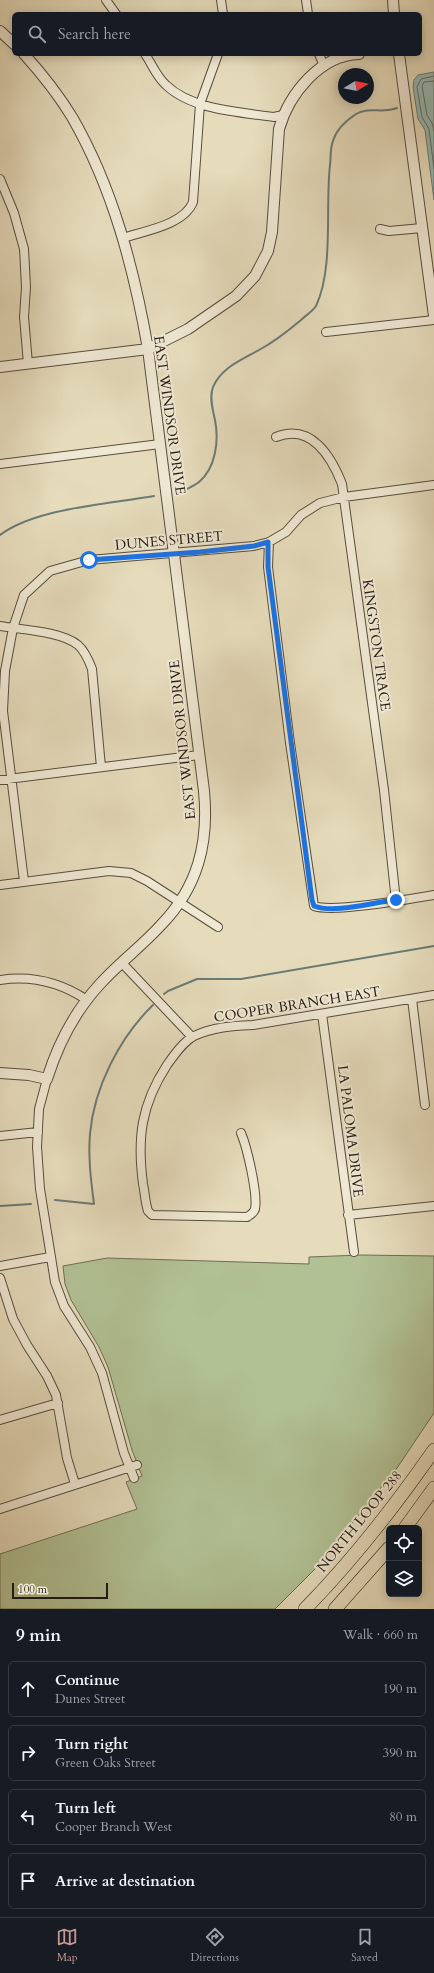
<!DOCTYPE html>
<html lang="en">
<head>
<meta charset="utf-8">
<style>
  :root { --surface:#171b24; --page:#20242c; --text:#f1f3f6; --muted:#9ea1a6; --line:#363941; --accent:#c59692 }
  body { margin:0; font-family:Cardo,serif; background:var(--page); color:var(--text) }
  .controls { position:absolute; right:12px; bottom:12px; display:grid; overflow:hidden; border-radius:6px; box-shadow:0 2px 10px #0003 }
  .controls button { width:36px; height:36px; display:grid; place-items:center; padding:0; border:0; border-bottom:1px solid var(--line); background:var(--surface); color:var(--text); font:20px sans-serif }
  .compass { position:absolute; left:338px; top:68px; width:36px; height:36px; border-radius:50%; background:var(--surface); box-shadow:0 2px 10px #0003; rotate:80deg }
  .scale { position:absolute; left:12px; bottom:10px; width:96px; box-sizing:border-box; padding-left:4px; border:2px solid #271d15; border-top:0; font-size:11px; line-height:14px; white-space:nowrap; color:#271d15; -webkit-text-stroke:3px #efe8d3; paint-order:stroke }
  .stop { position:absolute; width:12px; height:12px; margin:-9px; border:3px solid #1a73e8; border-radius:50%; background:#fff }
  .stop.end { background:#1a73e8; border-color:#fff; box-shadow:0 1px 4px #0008 }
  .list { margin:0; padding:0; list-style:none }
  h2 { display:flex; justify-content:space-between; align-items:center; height:52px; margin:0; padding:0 16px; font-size:17px }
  h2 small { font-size:13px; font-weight:400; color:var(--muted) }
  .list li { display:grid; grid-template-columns:26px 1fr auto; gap:12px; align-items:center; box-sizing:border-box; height:56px; margin:0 8px 8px; padding:0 8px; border:1px solid var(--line); border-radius:6px }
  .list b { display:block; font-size:15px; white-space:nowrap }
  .list p { margin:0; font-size:13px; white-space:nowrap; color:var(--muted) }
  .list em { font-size:13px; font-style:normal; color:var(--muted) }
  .icon { flex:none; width:22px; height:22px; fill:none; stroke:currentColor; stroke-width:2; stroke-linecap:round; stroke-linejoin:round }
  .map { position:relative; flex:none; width:434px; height:1609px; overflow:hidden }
  .search { position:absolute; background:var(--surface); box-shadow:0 2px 10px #0003; left:12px; right:12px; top:12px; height:44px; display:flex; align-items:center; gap:10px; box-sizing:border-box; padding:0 14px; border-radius:6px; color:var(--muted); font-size:15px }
  .sheet { height:308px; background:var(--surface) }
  nav { display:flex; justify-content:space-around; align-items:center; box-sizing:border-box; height:56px; border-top:1px solid var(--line); background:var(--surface); font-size:11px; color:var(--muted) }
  nav a { display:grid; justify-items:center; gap:2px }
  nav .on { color:var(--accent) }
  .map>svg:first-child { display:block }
</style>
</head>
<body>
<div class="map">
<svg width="434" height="1609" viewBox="0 0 434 1609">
  <rect width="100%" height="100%" fill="#e6dcbc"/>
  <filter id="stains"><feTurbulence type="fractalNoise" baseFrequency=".005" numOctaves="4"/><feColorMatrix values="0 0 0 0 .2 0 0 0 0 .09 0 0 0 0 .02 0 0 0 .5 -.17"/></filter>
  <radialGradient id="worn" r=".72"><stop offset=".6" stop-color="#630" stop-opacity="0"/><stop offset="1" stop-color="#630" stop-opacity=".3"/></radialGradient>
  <path fill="#b1c194" stroke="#6c6f54" d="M361 1255 434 1256V1413L397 1468 316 1568 275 1609H0V1554L137 1509 126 1482 142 1476 132 1450 108 1367 99 1347 71 1300 65 1284 63 1266 107 1258 309 1264V1257Z"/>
  <path fill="#97bab6" stroke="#6a7b76" d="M434 72V200L425 130 418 119 413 87 414 80 418 75Z"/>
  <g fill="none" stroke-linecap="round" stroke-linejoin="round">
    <path stroke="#5f6c66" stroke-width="1" d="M434 76 421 79 417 87 422 117 429 129 434 169
      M434 81 424 82 422 86 427 115 432 123 434 131"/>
    <path stroke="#6a7b76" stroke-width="2" d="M181 492C187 489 194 486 199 482 216 468 219 440 215 420 213 411 209 397 213 387 221 368 241 360 259 350 274 342 288 331 301 320 305 316 313 311 316 306 334 268 325 207 330 165 331 157 330 148 333 141 336 130 347 120 356 114 370 106 382 114 397 108
      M0 535C36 508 109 504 154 496
      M164 994 168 991 197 979H241L434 946
      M55 1200 94 1204C91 1181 88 1157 90 1134 94 1087 120 1037 153 1005
      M0 1206 31 1204"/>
    <defs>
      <path id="minor" d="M106 0 116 14
        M221 0 223 14
        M306 0 308 14
        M145 54C152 64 156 76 166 85 192 110 239 112 274 117L283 115
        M319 54 324 66
        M0 179 14 213 24 249 26 287 24 317 28 364
        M380 229 389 231 422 228
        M123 238C144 231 184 225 193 202L200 104 218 54
        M326 332 434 320
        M276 437C311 423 331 456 342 484L384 790 396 901
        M0 464 160 444
        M269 542 268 567 290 743 314 906C333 913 410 899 434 895
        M0 626C22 630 61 631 78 645 85 651 89 661 92 669L101 767
        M0 780 199 755
        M24 881 3 711 5 671 13 628 24 595 50 571 89 560 254 546 269 542 286 532 301 515 320 503 344 497 434 485
        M0 885 109 871 131 873 147 881 218 927
        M122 963 192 1037
        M0 980C32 975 60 982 87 1000
        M412 999 425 1105
        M322 1014 354 1252
        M47 1079 39 1109 37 1147 40 1189 55 1282 64 1306 90 1347 102 1373 124 1453 134 1478
        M241 1133C247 1147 258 1194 255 1209 254 1213 250 1215 247 1217L152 1215 148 1211C145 1202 145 1193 143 1184 137 1138 141 1105 167 1065 174 1055 183 1042 194 1036 213 1027 232 1026 253 1025L434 995
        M0 1136 38 1132
        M348 1215 434 1206
        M0 1266 50 1257
        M0 1278 13 1319 27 1345 47 1376 56 1395 67 1458 75 1484
        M0 1420 58 1403
        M0 1509 137 1465"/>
      <path id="tertiary" d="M393 0 394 14
        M0 31 14 44
        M399 54 434 316
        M0 367 148 349 188 329 236 296 255 276 268 251 272 232 279 129C289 94 320 55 359 54
        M0 1073 29 1075 47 1079C58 1044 75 1011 100 984 119 963 142 946 161 925 198 887 209 843 204 791L148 349C134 269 113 188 72 117 58 94 42 74 24 54"/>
      <path id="trunk" d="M405 1528 434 1488
        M305 1609C353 1560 395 1506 434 1450
        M335 1609 389 1548"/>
    </defs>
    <use href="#minor" stroke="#574d3f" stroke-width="10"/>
    <use href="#tertiary" stroke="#574d3f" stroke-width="12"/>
    <use href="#trunk" stroke="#271d15" stroke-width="14"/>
    <use href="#minor" stroke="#efe8d3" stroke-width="8"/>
    <use href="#tertiary" stroke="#efe8d3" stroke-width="10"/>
    <use href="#trunk" stroke="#e6dcbc" stroke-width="13"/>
  </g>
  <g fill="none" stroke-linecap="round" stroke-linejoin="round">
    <path stroke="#1a73e8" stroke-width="5" d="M89 560 200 552 254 546 268 542V567L312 900 314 906C335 914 373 902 396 900"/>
  </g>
  <g text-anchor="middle" stroke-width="4" stroke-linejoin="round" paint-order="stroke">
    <g font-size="14" fill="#271d15" stroke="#efe8d3">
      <text transform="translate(170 415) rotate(82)" y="5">EAST WINDSOR DRIVE</text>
      <text transform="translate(169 540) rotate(-5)" y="5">DUNES STREET</text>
      <text transform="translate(377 645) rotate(82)" y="5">KINGSTON TRACE</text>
      <text transform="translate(182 740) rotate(-96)" y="5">EAST WINDSOR DRIVE</text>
      <text transform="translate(297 1004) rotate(-9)" y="5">COOPER BRANCH EAST</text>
      <text transform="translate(351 1131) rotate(83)" y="5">LA PALOMA DRIVE</text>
      <text transform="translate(359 1521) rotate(-51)" y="5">NORTH LOOP 288</text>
    </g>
  </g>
  <rect width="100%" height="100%" filter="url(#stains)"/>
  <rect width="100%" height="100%" fill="url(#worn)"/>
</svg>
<div class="controls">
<button><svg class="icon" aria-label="locate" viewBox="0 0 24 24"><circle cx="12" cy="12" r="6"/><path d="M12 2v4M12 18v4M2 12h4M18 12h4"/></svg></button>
<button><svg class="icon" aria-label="layers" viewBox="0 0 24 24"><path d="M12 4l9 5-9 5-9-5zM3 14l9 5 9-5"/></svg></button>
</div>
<svg class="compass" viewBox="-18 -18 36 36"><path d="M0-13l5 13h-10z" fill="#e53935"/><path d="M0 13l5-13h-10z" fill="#9ea1a6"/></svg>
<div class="scale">100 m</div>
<div class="stop" style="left:89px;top:560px"></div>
<div class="stop end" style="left:396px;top:900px"></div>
<div class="search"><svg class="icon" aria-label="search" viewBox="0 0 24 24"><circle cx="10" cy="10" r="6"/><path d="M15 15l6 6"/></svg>Search here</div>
</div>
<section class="sheet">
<h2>9 min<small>Walk · 660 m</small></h2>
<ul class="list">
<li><svg class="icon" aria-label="ahead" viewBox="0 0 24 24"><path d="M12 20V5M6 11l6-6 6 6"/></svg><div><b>Continue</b><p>Dunes Street</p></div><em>190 m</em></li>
<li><svg class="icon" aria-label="right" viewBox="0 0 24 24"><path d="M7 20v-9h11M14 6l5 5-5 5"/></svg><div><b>Turn right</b><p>Green Oaks Street</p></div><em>390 m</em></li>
<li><svg class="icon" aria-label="left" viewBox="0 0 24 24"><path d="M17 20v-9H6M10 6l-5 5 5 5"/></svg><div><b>Turn left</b><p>Cooper Branch West</p></div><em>80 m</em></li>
<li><svg class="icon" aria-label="arrive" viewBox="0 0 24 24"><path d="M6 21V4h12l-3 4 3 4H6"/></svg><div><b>Arrive at destination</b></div></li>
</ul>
</section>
<nav>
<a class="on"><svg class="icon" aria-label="map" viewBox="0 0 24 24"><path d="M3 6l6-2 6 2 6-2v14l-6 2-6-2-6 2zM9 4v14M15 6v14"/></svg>Map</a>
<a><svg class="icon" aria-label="directions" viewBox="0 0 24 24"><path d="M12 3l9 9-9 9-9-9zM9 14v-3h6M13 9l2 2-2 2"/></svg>Directions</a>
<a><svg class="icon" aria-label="saved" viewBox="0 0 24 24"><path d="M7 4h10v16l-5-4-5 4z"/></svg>Saved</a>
</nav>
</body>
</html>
